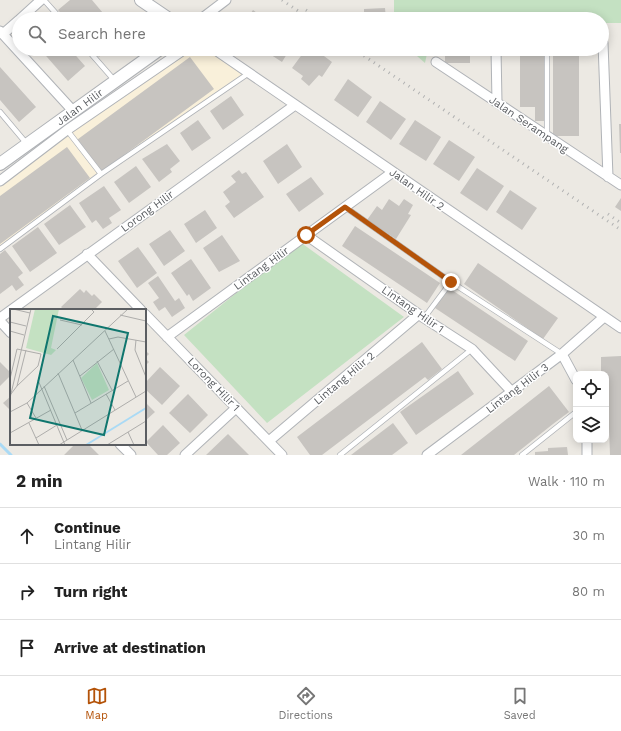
<!DOCTYPE html>
<html lang="en">
<head>
<meta charset="utf-8">
<style>
  :root { --surface:#fff; --page:#f6f6f6; --text:#222; --muted:#767676; --line:#e0e0e0; --accent:#b45309 }
  body { margin:0; font-family:"Work Sans",sans-serif; background:var(--page); color:var(--text) }
  .controls { position:absolute; right:12px; bottom:12px; display:grid; overflow:hidden; border-radius:8px; box-shadow:0 2px 10px #0003 }
  .controls button { width:36px; height:36px; display:grid; place-items:center; padding:0; border:0; border-bottom:1px solid var(--line); background:var(--surface); color:var(--text); font:20px sans-serif }
  .stop { position:absolute; width:12px; height:12px; margin:-9px; border:3px solid #b45309; border-radius:50%; background:#fff }
  .stop.end { background:#b45309; border-color:#fff; box-shadow:0 1px 4px #0008 }
  .list { margin:0; padding:0; list-style:none }
  h2 { display:flex; justify-content:space-between; align-items:center; height:52px; margin:0; padding:0 16px; font-size:17px }
  h2 small { font-size:13px; font-weight:400; color:var(--muted) }
  .list li { display:grid; grid-template-columns:26px 1fr auto; gap:12px; align-items:center; box-sizing:border-box; height:56px; padding:0 16px; border-top:1px solid var(--line) }
  .list b { display:block; font-size:15px; white-space:nowrap }
  .list p { margin:0; font-size:13px; white-space:nowrap; color:var(--muted) }
  .list em { font-size:13px; font-style:normal; color:var(--muted) }
  .icon { flex:none; width:22px; height:22px; fill:none; stroke:currentColor; stroke-width:2; stroke-linecap:round; stroke-linejoin:round }
  .map { position:relative; flex:none; width:621px; height:455px; overflow:hidden }
  .search { position:absolute; background:var(--surface); box-shadow:0 2px 10px #0003; left:12px; right:12px; top:12px; height:44px; display:flex; align-items:center; gap:10px; box-sizing:border-box; padding:0 14px; border-radius:22px; color:var(--muted); font-size:15px }
  .sheet { height:220px; background:var(--surface) }
  nav { display:flex; justify-content:space-around; align-items:center; box-sizing:border-box; height:56px; border-top:1px solid var(--line); background:var(--surface); font-size:11px; color:var(--muted) }
  nav a { display:grid; justify-items:center; gap:2px }
  nav .on { color:var(--accent) }
  .map>svg:first-child { display:block }
</style>
</head>
<body>
<div class="map">
<svg width="621" height="455" viewBox="0 0 621 455">
  <rect width="100%" height="100%" fill="#ece9e3"/>
  <path fill="#f9f0da" d="M193 49H207L243 74 93 176 0 246V187L75 130Z"/>
  <path fill="#c4e1c2" d="M394 0H621V23H602V19H394Z
    M409 49H428L425 63Z
    M300 242 404 317 267 423 184 335Z"/>
  <g fill="none" stroke-linecap="round" stroke-linejoin="round">
    <path stroke="#aadaf5" stroke-width="3" d="M0 444 11 455"/>
  </g>
  <path fill="#c7c4c0" d="M70 0H92L108 19H66L58 10Z
    M385 8 386 19H364V9Z
    M253 10 265 19H244L249 12 251 13Z
    M40 49H70L85 66 68 81Z
    M92 49H108L99 57Z
    M262 49H290L282 62Z
    M306 49 317 56 320 53 332 62 322 77 319 75 309 86 301 79 303 76 292 68Z
    M445 49H470V63H445Z
    M520 49H545V121H535V107H520Z
    M553 49H579V136H553Z
    M190 57 214 89 98 174 74 142Z
    M0 67 36 107 19 122 0 100Z
    M348 79 372 97 358 117 334 100Z
    M231 96 244 115 223 130 210 111Z
    M380 101 406 119 391 140 366 122Z
    M198 120 211 138 192 151 180 133Z
    M415 120 441 137 426 161 399 144Z
    M619 124H621V153H620Z
    M449 140 475 157 459 181 433 164Z
    M167 144 180 161 170 169 172 172 159 182 142 159Z
    M287 144 302 167 278 184 263 161Z
    M67 147 90 178 0 244V196Z
    M136 166 151 187 129 203 114 182Z
    M477 168 504 186 487 211 460 193Z
    M239 170 242 174 246 172 264 197 234 218 225 206 230 202 223 192 236 182 231 176Z
    M311 177 324 194 299 212 286 194Z
    M104 186 121 210 109 218 112 223 103 229 96 220 92 223 79 203Z
    M510 190 537 208 522 230 496 212Z
    M621 198V211L615 207Z
    M389 199 399 206 404 199 413 205 408 214 411 215 396 239 367 220 377 206 382 210Z
    M70 205 86 227 59 245 44 224Z
    M205 210 217 228 196 243 184 224Z
    M355 226 440 283 427 303 342 246Z
    M38 227 57 253 30 272 12 246Z
    M170 230 185 251 164 266 149 244Z
    M222 235 240 261 219 272 203 248Z
    M138 247 157 273 137 288 118 261Z
    M5 250 23 273 18 277 24 285 16 291 12 285 0 294V254Z
    M191 259 211 288 193 301 189 294 187 296 171 273Z
    M478 263 558 318 543 339 464 284Z
    M158 276 175 301 179 298 185 308 172 317 165 307 159 311 153 302 159 298 148 283Z
    M449 288 528 341 515 361 435 308Z
    M80 289 84 293 86 290 92 296 94 294 102 302 94 310H64L61 307Z
    M422 342 442 369 428 380 425 377 322 455H310L297 437Z
    M145 350 149 354 145 358 149 362 145 366Z
    M621 356V455H610L607 375 601 374V357Z
    M0 362 11 373V375L0 386Z
    M160 367 180 386 162 405 145 389V383Z
    M458 371 474 394 416 435 400 412Z
    M549 386 569 412 553 424 514 455H461Z
    M188 394 208 415 190 433 169 413Z
    M11 396V411L3 403Z
    M145 402 155 412 145 421Z
    M393 423 408 443 392 455H351Z
    M163 425 180 443 167 455H158L146 442Z
    M228 434 249 455H206Z
    M75 444H88L99 455H64Z
    M567 447 568 455H535V452L548 451V448Z"/>
  <g fill="none" stroke-linecap="round" stroke-linejoin="round">
    <defs>
      <path id="lane" d="M44 0 61 19
        M87 49 115 81
        M0 112 27 144
        M67 130 101 174
        M547 136V49
        M345 207 451 282 562 354
        M0 249 101 174 249 73
        M424 318 451 282
        M340 455 472 349
        M522 455 576 412"/>
      <path id="street" d="M20 19 41 0
        M201 19 226 0
        M0 31 74 112
        M3 34 19 20
        M603 43 608 177
        M214 49 621 328
        M496 49 497 102
        M436 62 621 185
        M0 181 67 130 185 49
        M306 235 424 318 472 349 512 392
        M87 254 141 310
        M145 314 282 455
        M0 318 295 105
        M0 321 11 333
        M167 337 393 172
        M562 354 576 380
        M587 440V455
        M269 441 419 314
        M120 444 131 455
        M185 455 236 408
        M427 455 562 354 604 317"/>
      <g id="secondary">
        <path d="M141 0 169 19"/>
        <path id="s1" d="M0 164 160 49"/>
      </g>
    </defs>
    <use href="#lane" stroke="#b0b3b7" stroke-width="6"/>
    <use href="#street" stroke="#b0b3b7" stroke-width="11"/>
    <use href="#secondary" stroke="#afb2b6" stroke-width="14"/>
    <use href="#lane" stroke="#fff" stroke-width="4.5"/>
    <use href="#street" stroke="#fff" stroke-width="9"/>
    <use href="#secondary" stroke="#fff" stroke-width="12"/>
    <path stroke="#b1b2b2" stroke-width="3" stroke-dasharray="1 5" stroke-linecap="butt" d="M282 0 310 19
      M306 10 320 19
      M354 49 621 230
      M608 214 621 223"/>
  </g>
  <g fill="none" stroke-linecap="round" stroke-linejoin="round">
    <path stroke="#b45309" stroke-width="5" d="M306 235 345 207 451 282"/>
  </g>
  <g text-anchor="middle" stroke-width="3" stroke-linejoin="round" paint-order="stroke">
    <g font-size="11" fill="#5b5e62" stroke="#fff">
      <text dy="4" stroke="none"><textPath href="#s1" startOffset="98">Jalan Hilir</textPath></text>
      <text transform="translate(529 124) rotate(34)" y="4">Jalan Serampang</text>
      <text transform="translate(417 189) rotate(35)" y="4">Jalan Hilir 2</text>
      <text transform="translate(147 211) rotate(-36)" y="4">Lorong Hilir</text>
      <text transform="translate(261 268) rotate(-36)" y="4">Lintang Hilir</text>
      <text transform="translate(413 309) rotate(35)" y="4">Lintang Hilir 1</text>
      <text transform="translate(344 378) rotate(-40)" y="4">Lintang Hilir 2</text>
      <text transform="translate(214 384) rotate(46)" y="4">Lorong Hilir 1</text>
      <text transform="translate(517 388) rotate(-37)" y="4">Lintang Hilir 3</text>
    </g>
  </g>
  <g transform="translate(10 309)">
    <rect width="136" height="136" fill="#ece9e3"/>
    <path d="M25 0H49L41 39 46 41 41 46 16 39ZM87 54 99 81 82 91 71 69Z" fill="#c4e1c2"/>
    <path fill="none" stroke="#aadaf5" stroke-width="2" d="M76 136 136 99"/>
    <path fill="none" stroke="#aeadab" stroke-width="1" d="M3 0 20 4M110 6 136 12M50 11 72 16M0 13 16 17M0 22 14 26M95 22 126 88M99 30 108 28 136 33M126 31 125 41 136 68M47 40 84 3 81 0M63 51 81 94M87 52 102 81M48 64 72 121M70 67 104 40M0 70 7 40 31 45 28 57 7 77M28 71 55 136M34 77 57 131M1 85 7 77 16 41M96 85 105 101M0 89 21 0M17 94 26 109M0 103 17 94 118 0M65 104 118 72M19 114 29 136M118 123 124 136M0 124 41 101M26 129 47 116M49 136 136 82M97 136 136 112"/>
    <path fill="#0f766e" fill-opacity="0.15" stroke="#0f766e" stroke-width="2" d="M43 7 118 24 94 126 20 109Z"/>
    <rect width="136" height="136" fill="none" stroke="#5b5e62" stroke-width="2"/>
  </g>
</svg>
<div class="controls">
<button><svg class="icon" aria-label="locate" viewBox="0 0 24 24"><circle cx="12" cy="12" r="6"/><path d="M12 2v4M12 18v4M2 12h4M18 12h4"/></svg></button>
<button><svg class="icon" aria-label="layers" viewBox="0 0 24 24"><path d="M12 4l9 5-9 5-9-5zM3 14l9 5 9-5"/></svg></button>
</div>
<div class="stop" style="left:306px;top:235px"></div>
<div class="stop end" style="left:451px;top:282px"></div>
<div class="search"><svg class="icon" aria-label="search" viewBox="0 0 24 24"><circle cx="10" cy="10" r="6"/><path d="M15 15l6 6"/></svg>Search here</div>
</div>
<section class="sheet">
<h2>2 min<small>Walk · 110 m</small></h2>
<ul class="list">
<li><svg class="icon" aria-label="ahead" viewBox="0 0 24 24"><path d="M12 20V5M6 11l6-6 6 6"/></svg><div><b>Continue</b><p>Lintang Hilir</p></div><em>30 m</em></li>
<li><svg class="icon" aria-label="right" viewBox="0 0 24 24"><path d="M7 20v-9h11M14 6l5 5-5 5"/></svg><div><b>Turn right</b></div><em>80 m</em></li>
<li><svg class="icon" aria-label="arrive" viewBox="0 0 24 24"><path d="M6 21V4h12l-3 4 3 4H6"/></svg><div><b>Arrive at destination</b></div></li>
</ul>
</section>
<nav>
<a class="on"><svg class="icon" aria-label="map" viewBox="0 0 24 24"><path d="M3 6l6-2 6 2 6-2v14l-6 2-6-2-6 2zM9 4v14M15 6v14"/></svg>Map</a>
<a><svg class="icon" aria-label="directions" viewBox="0 0 24 24"><path d="M12 3l9 9-9 9-9-9zM9 14v-3h6M13 9l2 2-2 2"/></svg>Directions</a>
<a><svg class="icon" aria-label="saved" viewBox="0 0 24 24"><path d="M7 4h10v16l-5-4-5 4z"/></svg>Saved</a>
</nav>
</body>
</html>
